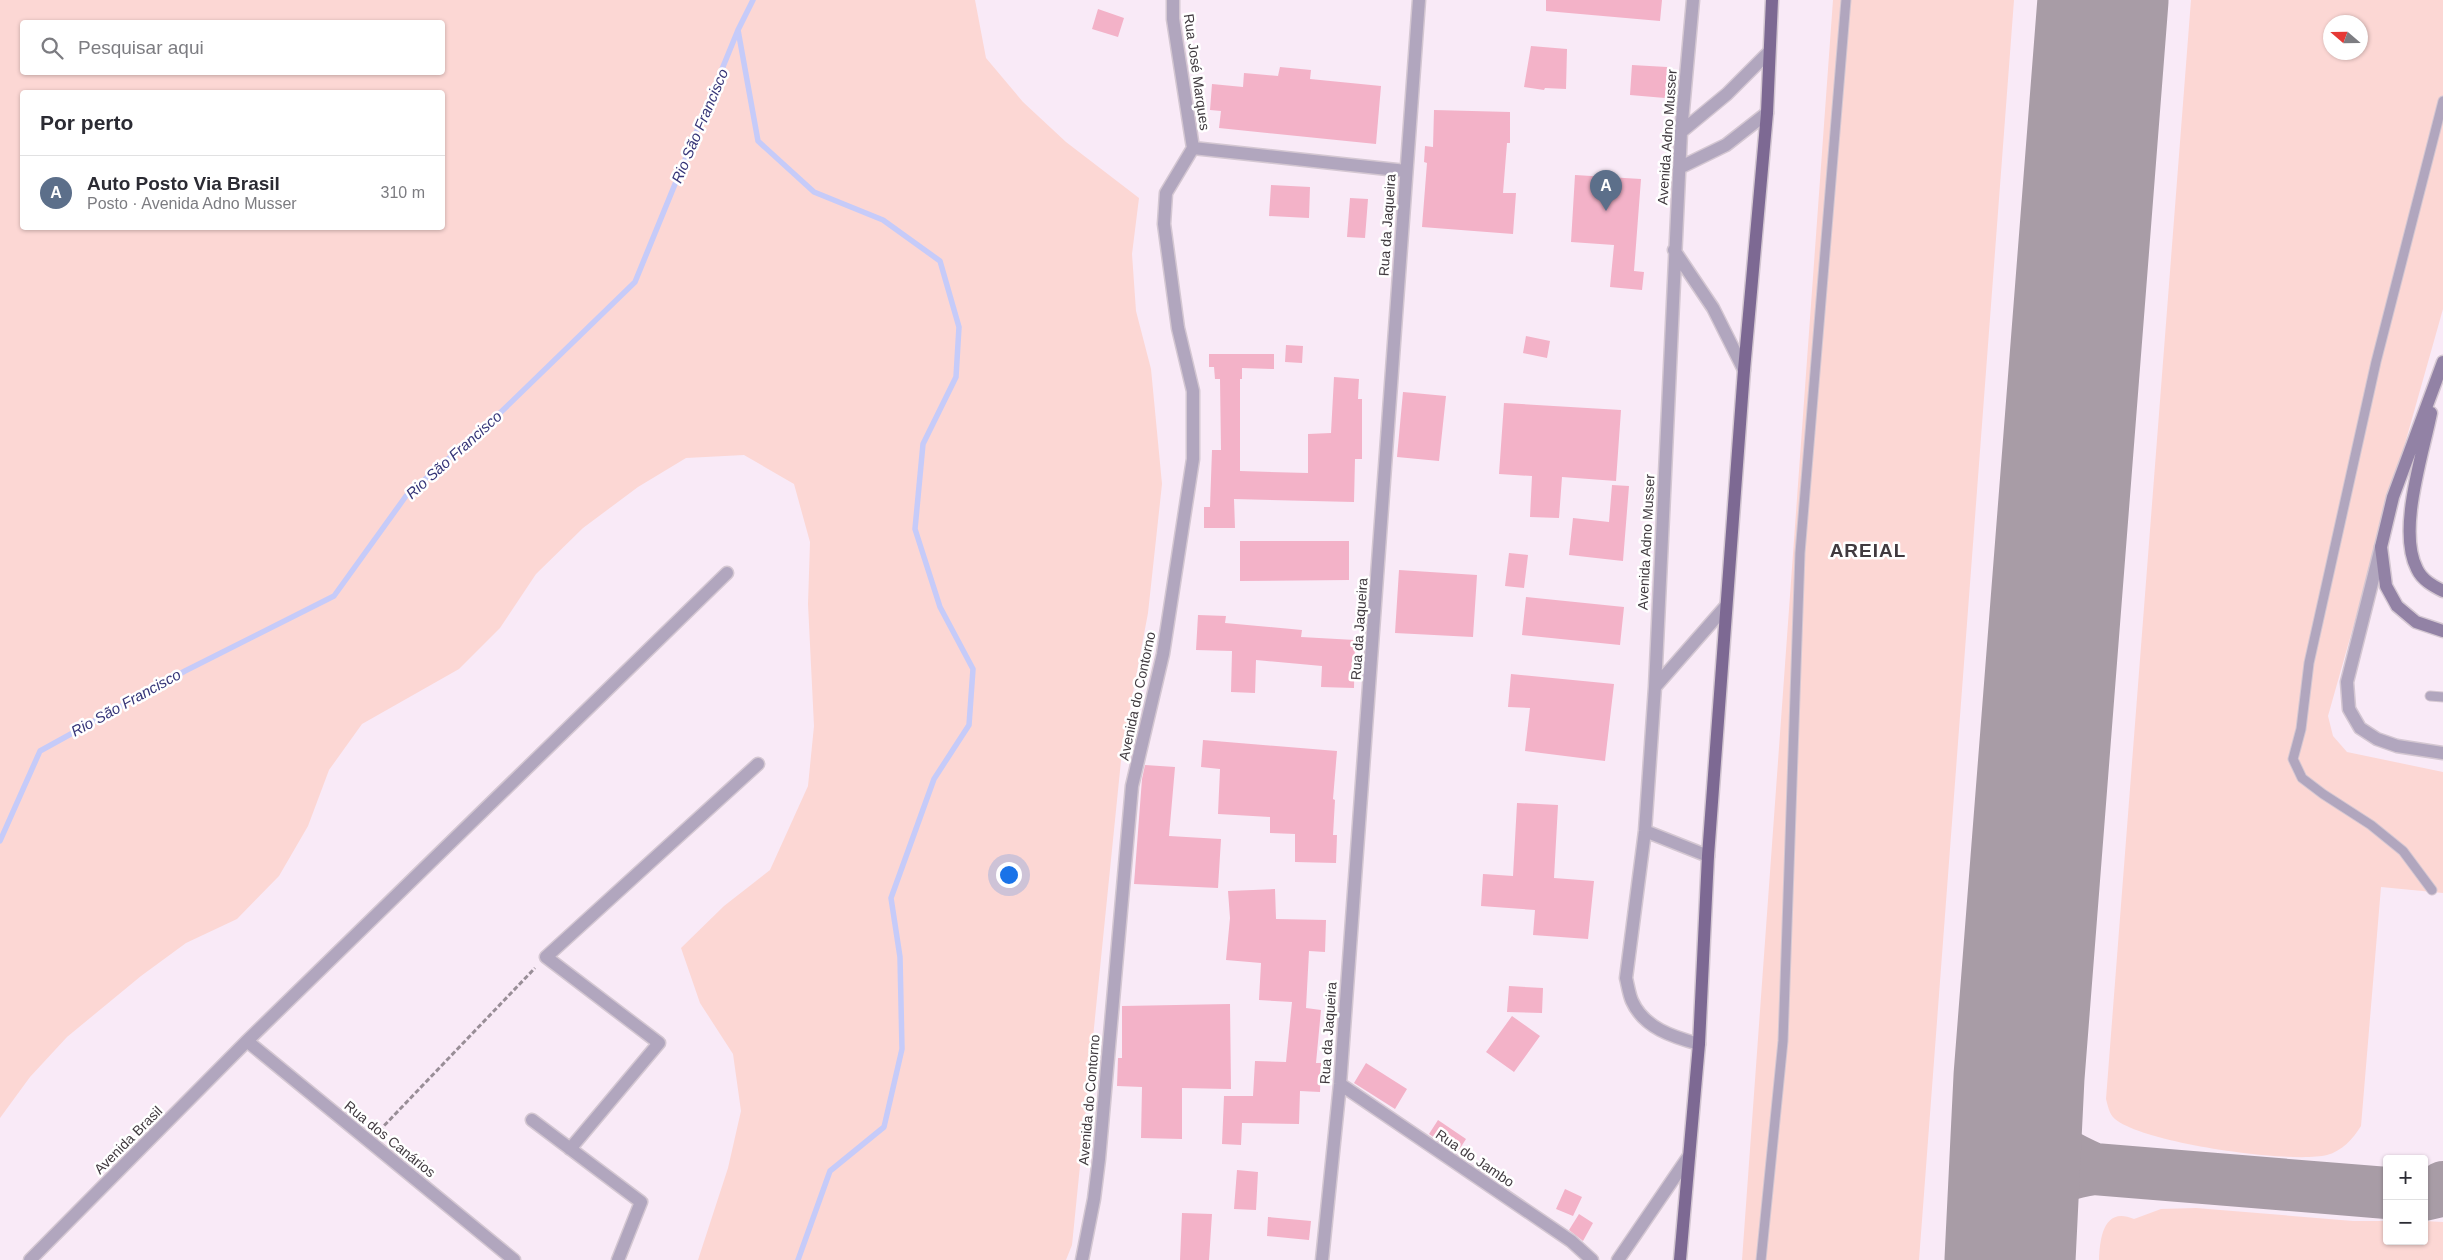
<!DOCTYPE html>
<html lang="pt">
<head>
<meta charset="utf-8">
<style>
  :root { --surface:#fff; --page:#f7f7f7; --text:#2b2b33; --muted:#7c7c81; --line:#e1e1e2; --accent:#6a612e }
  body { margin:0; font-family:Arial,sans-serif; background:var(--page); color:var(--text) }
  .controls { position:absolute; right:15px; bottom:15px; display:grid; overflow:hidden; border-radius:5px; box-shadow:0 1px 4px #0004 }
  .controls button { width:45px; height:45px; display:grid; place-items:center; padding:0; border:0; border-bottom:1px solid var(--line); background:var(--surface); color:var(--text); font:25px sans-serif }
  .compass { position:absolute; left:2323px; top:15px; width:45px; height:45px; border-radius:50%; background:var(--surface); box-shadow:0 1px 4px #0004; rotate:290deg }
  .you { position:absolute; left:1008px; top:874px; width:18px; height:18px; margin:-12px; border:4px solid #fff; border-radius:50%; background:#1a73e8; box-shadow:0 0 0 8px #1a73e833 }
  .badge { display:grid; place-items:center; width:32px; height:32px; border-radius:50%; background:var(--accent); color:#fff; font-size:16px; font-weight:700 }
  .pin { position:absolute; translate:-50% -41px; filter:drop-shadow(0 1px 2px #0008) }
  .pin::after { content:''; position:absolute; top:26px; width:18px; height:15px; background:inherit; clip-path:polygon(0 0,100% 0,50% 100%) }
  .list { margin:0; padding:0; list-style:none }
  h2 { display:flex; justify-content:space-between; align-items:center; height:65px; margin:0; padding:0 20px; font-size:21px }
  h2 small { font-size:16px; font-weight:400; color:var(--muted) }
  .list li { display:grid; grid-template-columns:32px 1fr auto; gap:15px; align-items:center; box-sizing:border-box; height:75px; padding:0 20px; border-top:1px solid var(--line) }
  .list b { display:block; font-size:19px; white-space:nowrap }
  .list p { margin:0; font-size:16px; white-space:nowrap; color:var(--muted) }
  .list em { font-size:16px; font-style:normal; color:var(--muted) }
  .icon { flex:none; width:28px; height:28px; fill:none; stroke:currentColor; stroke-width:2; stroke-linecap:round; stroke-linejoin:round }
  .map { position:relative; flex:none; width:2443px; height:1260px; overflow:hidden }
  .search { position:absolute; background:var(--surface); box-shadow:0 1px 4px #0004; left:20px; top:20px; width:425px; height:55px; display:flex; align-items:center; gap:12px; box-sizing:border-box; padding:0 18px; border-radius:5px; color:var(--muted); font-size:19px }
  .panel { position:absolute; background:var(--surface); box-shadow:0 1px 4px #0004; left:20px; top:90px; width:425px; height:140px; border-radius:5px }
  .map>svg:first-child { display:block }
</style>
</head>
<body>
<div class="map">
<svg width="2443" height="1260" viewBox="0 0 2443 1260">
  <rect width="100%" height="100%" fill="#f9eaf7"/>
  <path fill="#fcd7d4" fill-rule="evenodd" d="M0 0H975L986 58 1023 102 1066 142 1139 198 1132 254 1136 311 1151 369 1162 484 1148 613 1122 751 1072 1245 1066 1260H698L728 1168 741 1111 733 1054 700 1003 681 948 724 906 770 870 808 786 814 726 808 604 810 542 794 484 744 455 686 458 638 487 583 528 536 574 500 628 459 669 362 724 329 770 308 826 279 876 237 919 186 943 141 976 67 1037 30 1077 0 1118ZM442 22V72H22V22ZM22 92H442V228H22Z
    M1833 0H2014L1919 1260H1742Z
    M2191 0H2443V309L2328 716 2333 736 2347 752 2443 772V893L2381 887 2361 1126C2353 1139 2342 1151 2327 1155 2291 1164 2143 1143 2115 1119 2109 1114 2108 1106 2106 1099ZM2330 22H2360V52H2330Z
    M2196 1208 2353 1221H2387V1241H2424V1221L2443 1222V1260H2099C2100 1239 2103 1206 2134 1219L2161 1209Z"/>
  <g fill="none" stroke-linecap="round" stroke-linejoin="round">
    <path stroke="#c6cbf9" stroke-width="5.5" d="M738 30 758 141 814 192 883 220 940 261 959 327 956 377 923 444 915 529 940 607 973 669 969 725 934 779 891 898 900 957 902 1049 884 1127 830 1171 798 1260
      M0 841 40 751 185 671 334 596 406 496 500 413 635 282 738 30 753 0"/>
    <path stroke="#a89ca6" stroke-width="52" d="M2019 1077C2031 1133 2042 1146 2094 1169L2387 1193
      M2424 1195 2437 1192 2443 1187
      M2011 1245C2023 1193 2041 1177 2094 1169"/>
    <path stroke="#a89ca6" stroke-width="131" d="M2010 1260 2019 1077 2103 0"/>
  </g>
  <path fill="#f3b2c8" d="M1546 0H1662L1660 21 1546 11Z
    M1098 9 1124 18 1118 37 1092 29Z
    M1531 46 1567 49 1566 89 1545 88 1544 90 1524 87Z
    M1632 65 1667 67 1665 98 1630 95Z
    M1280 67 1311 70 1310 79 1381 86 1376 144 1219 128 1221 111 1210 110 1212 84 1243 87 1244 73 1278 76Z
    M1434 110 1510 112V143H1507L1503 193H1516L1513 234 1422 227 1427 163 1424 162 1425 146 1433 147Z
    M1575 175 1641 179 1634 271 1644 272 1642 290 1610 287 1614 245 1571 242Z
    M1271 185 1310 187 1309 218 1269 216Z
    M1350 198 1368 199 1365 238 1347 237Z
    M1526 336 1550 341 1547 358 1523 353Z
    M1286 345 1303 346 1302 363 1285 362Z
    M1209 354H1274V369L1242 368V379H1240V471L1308 473V434L1331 433 1334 377 1359 379 1358 399H1362V459H1355L1354 502 1234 499 1235 528H1204V507H1210L1212 450H1221L1220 379H1215L1214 367H1209Z
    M1403 392 1446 396 1439 461 1397 457Z
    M1504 403 1621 410 1616 481 1562 477 1559 518 1530 517 1532 476 1499 474Z
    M1612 485 1629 486 1623 561 1569 555 1573 518 1609 522Z
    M1240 541H1349V580L1240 581Z
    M1509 553 1528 555 1524 588 1505 586Z
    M1399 570 1477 575 1473 637 1395 633Z
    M1526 597 1624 607 1620 645 1522 635Z
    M1198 615 1226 616 1225 623 1302 630 1301 637 1355 640 1354 688 1321 687 1322 666 1256 660 1255 693 1231 692 1232 651 1196 650Z
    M1511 674 1614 684 1605 761 1525 751 1530 708 1508 707Z
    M1203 740 1337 751 1333 799 1335 800 1333 835H1337L1336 863 1295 862V834L1270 833V817L1218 814 1220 769 1201 767Z
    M1145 765 1175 767 1169 836 1221 839 1218 888 1134 884 1142 779Z
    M1517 803 1558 805 1554 878 1594 881 1588 939 1533 935 1535 910 1481 906 1483 874 1513 876Z
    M1275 889 1276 919 1326 920 1325 952 1309 951 1306 1008 1321 1010 1316 1063H1321L1320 1092 1300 1091 1299 1124 1242 1123 1241 1145 1222 1144 1224 1096H1253L1255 1061 1286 1062 1292 1002 1259 1000 1261 963 1226 960 1230 918 1228 891Z
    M1509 986 1543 988 1542 1013 1507 1012Z
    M1230 1004 1231 1089 1182 1088V1139L1141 1138 1142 1087 1117 1086 1118 1058H1122V1006Z
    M1512 1016 1540 1036 1514 1072 1486 1052Z
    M1366 1063 1407 1089 1395 1109 1354 1083Z
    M1438 1120 1466 1139 1457 1153 1429 1134Z
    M1237 1170 1258 1172 1256 1210 1234 1209Z
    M1565 1189 1582 1197 1573 1216 1556 1209Z
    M1182 1213 1212 1214 1209 1260H1180Z
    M1579 1214 1593 1223 1583 1241 1569 1230Z
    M1268 1217 1311 1221 1309 1240 1267 1236Z"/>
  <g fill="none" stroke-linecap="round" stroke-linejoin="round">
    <defs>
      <path id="service" d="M2430 696 2443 697
        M2432 890 2403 851 2371 825 2323 794 2302 778 2293 759 2301 729 2309 663 2376 362 2443 101
        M1761 1260 1783 1041 1800 553 1846 0"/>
      <path id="minor" d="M1173 0V19L1193 148
        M1693 0 1681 132 1655 687 1645 831 1626 978C1628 986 1629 994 1632 1001 1644 1028 1673 1037 1699 1044
        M1681 132 1727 94 1769 52
        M1193 148 1406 171
        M1679 168 1726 145 1767 113
        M1674 250 1713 308 1744 370
        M2381 547 2347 682 2349 709 2360 728 2377 739 2397 746 2443 753
        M1655 687 1726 606
        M1645 831 1708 856
        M247 1041 514 1260
        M1340 1084 1571 1241 1592 1260
        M532 1120 641 1202 618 1260
        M570 1149 659 1043 546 957 758 764
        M30 1260 247 1041 727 573
        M1082 1260 1094 1199 1099 1159 1132 786 1163 654 1193 459V391L1178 328 1164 224 1166 193 1193 148
        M1322 1260 1340 1084 1419 0
        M1618 1260 1689 1156"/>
      <path id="secondary" d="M2443 362 2393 497 2381 547 2386 586 2397 606 2416 622 2443 631
        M2431 413C2423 454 2397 531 2417 569 2422 580 2433 586 2443 591"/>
      <path id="primary" d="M1680 1260 1699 1044 1708 856 1744 370 1767 113 1772 0"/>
    </defs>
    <use href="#service" stroke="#d4c7d2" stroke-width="11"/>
    <use href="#minor" stroke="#d4c7d2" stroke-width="15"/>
    <use href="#secondary" stroke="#d4c7d2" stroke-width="15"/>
    <use href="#primary" stroke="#d4c7d2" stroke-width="15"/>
    <path stroke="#998e97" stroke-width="3" stroke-dasharray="5 2.5" stroke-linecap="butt" d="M379 1131 535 968"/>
    <use href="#service" stroke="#b1a6be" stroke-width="9"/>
    <use href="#minor" stroke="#b1a6be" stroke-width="12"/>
    <use href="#secondary" stroke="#9282a5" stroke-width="12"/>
    <use href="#primary" stroke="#7d6993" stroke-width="12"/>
  </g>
  <g text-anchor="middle" stroke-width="5" stroke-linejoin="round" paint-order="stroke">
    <g font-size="14" fill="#403a3f" stroke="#fff">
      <text transform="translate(1197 72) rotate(82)" y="5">Rua José Marques</text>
      <text transform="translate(1667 137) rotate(-86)" y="5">Avenida Adno Musser</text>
      <text transform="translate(1387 225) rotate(-86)" y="5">Rua da Jaqueira</text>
      <text transform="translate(1646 542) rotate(-87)" y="5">Avenida Adno Musser</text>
      <text transform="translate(1359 629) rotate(-86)" y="5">Rua da Jaqueira</text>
      <text transform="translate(1137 696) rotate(-78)" y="5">Avenida do Contorno</text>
      <text transform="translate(1328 1033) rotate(-86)" y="5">Rua da Jaqueira</text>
      <text transform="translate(1089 1100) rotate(-85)" y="5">Avenida do Contorno</text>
      <text transform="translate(390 1139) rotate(39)" y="5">Rua dos Canários</text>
      <text transform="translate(128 1140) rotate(-45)" y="5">Avenida Brasil</text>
      <text transform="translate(1475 1158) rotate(34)" y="5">Rua do Jambo</text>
    </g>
    <g font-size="15" font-style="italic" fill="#363578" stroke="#fff">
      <text transform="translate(700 126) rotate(-67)" y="5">Rio São Francisco</text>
      <text transform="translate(454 455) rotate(-42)" y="5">Rio São Francisco</text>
      <text transform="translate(126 703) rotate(-29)" y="5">Rio São Francisco</text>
    </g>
    <g font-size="19" font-weight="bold" letter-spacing="1" fill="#403a3f" stroke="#fff">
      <text x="1868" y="557">AREIAL</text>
    </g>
  </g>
</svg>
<div class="controls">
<button>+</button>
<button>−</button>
</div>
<svg class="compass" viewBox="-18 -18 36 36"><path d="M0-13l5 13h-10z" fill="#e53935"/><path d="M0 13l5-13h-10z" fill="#7c7c81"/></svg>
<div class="you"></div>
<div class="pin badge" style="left:1606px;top:211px;background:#5c6f8a">A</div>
<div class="search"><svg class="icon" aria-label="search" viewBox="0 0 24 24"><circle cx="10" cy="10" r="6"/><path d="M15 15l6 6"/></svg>Pesquisar aqui</div>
<section class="panel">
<h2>Por perto<small></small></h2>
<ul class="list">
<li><span class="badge" style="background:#5c6f8a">A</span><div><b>Auto Posto Via Brasil</b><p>Posto · Avenida Adno Musser</p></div><em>310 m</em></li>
</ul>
</section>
</div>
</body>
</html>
